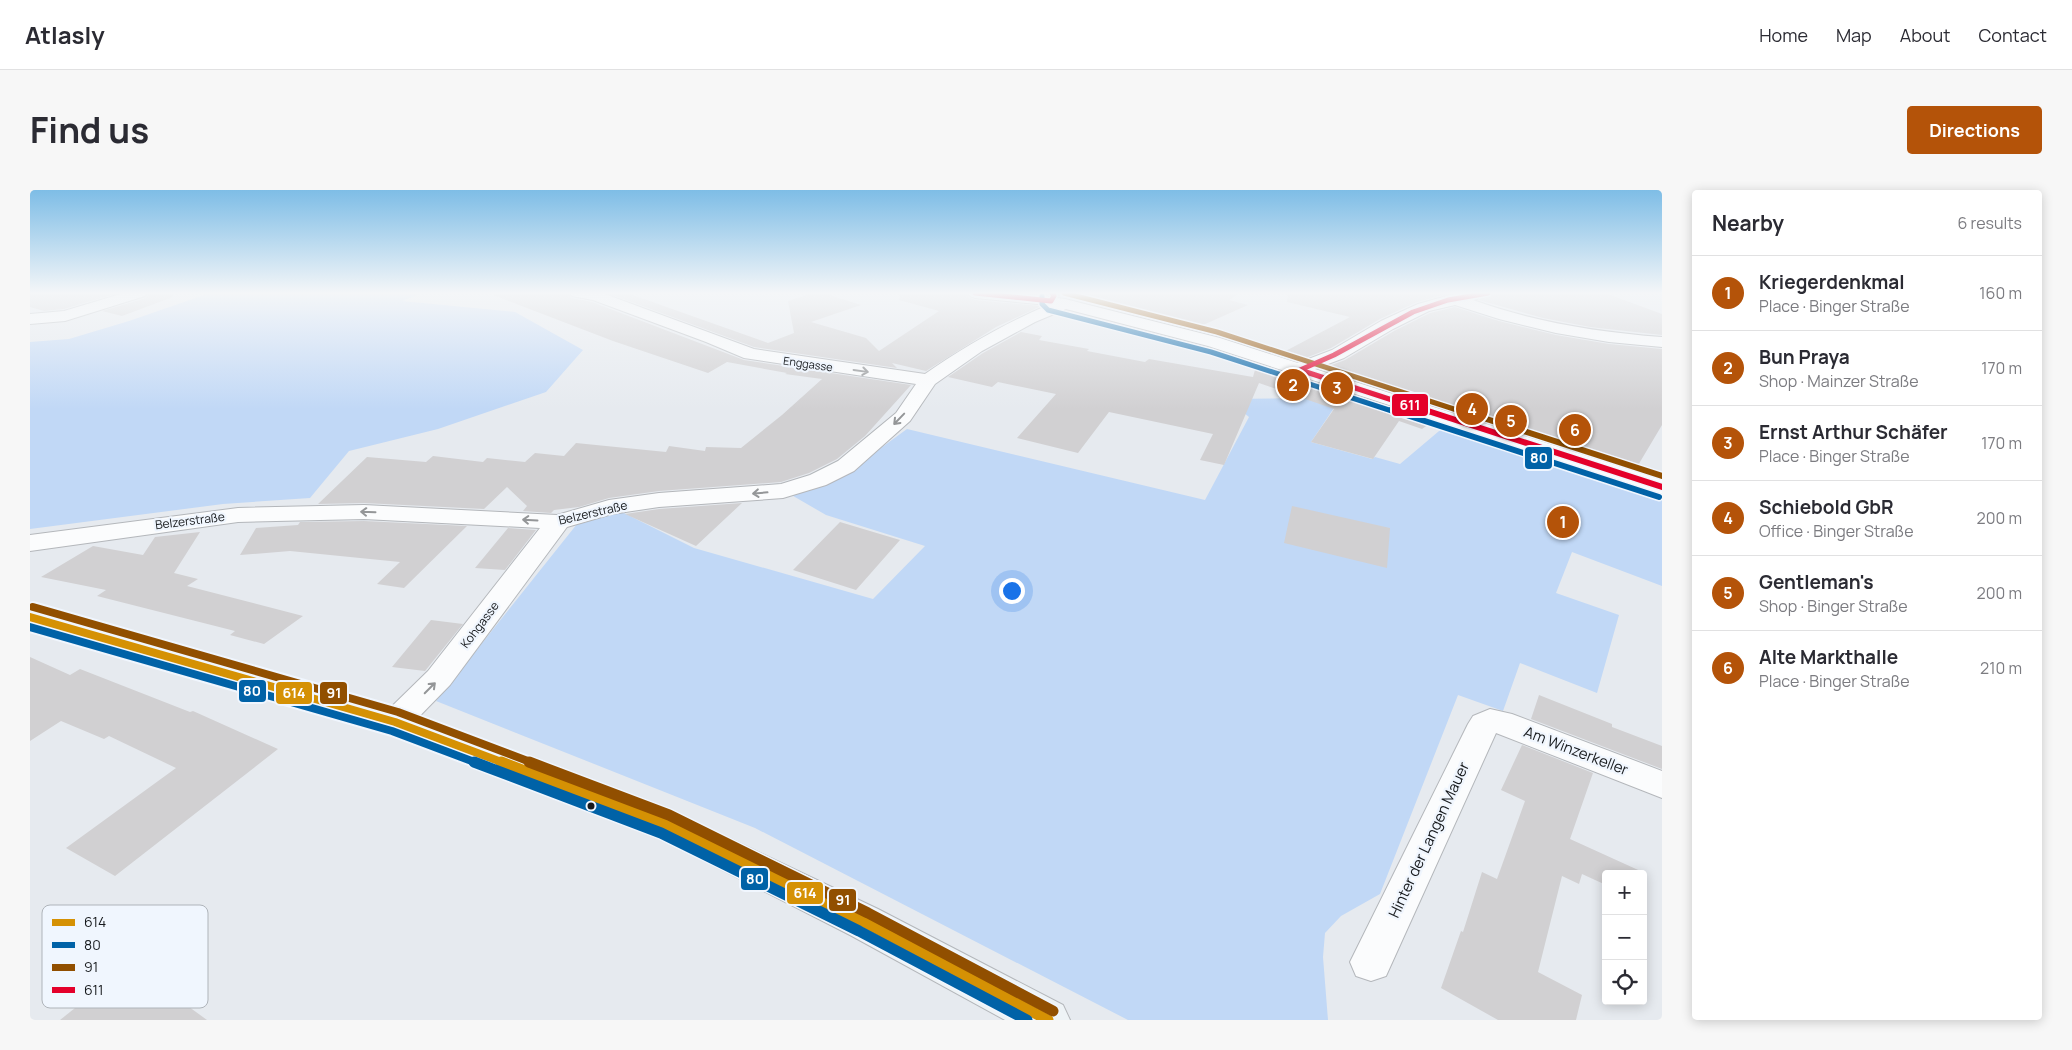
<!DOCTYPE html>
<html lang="en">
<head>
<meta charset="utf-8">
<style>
  :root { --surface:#fff; --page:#f7f7f7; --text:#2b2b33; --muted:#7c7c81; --line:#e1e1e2; --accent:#b45309 }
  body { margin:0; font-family:Manrope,sans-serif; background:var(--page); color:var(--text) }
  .controls { position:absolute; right:15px; bottom:15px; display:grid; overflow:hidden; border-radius:5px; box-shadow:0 2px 12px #0003 }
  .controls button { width:45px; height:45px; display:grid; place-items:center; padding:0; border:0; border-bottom:1px solid var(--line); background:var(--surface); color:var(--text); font:25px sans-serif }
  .you { position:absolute; left:981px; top:400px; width:18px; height:18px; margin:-12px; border:4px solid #fff; border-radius:50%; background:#1a73e8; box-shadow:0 0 0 8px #1a73e833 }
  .badge { display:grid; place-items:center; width:32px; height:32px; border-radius:50%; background:var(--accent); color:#fff; font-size:16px; font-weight:700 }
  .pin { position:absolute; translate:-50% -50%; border:2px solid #fff; box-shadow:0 1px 5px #0006 }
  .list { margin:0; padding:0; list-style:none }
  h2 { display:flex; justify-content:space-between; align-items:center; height:65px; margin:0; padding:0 20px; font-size:21px }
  h2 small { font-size:16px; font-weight:400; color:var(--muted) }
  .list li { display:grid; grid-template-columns:32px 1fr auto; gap:15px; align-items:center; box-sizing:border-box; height:75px; padding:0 20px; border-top:1px solid var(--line) }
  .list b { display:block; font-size:19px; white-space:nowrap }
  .list p { margin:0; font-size:16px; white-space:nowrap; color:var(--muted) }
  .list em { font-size:16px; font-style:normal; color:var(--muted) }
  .icon { flex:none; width:28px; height:28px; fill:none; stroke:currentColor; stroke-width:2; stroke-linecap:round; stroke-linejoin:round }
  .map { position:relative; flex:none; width:1632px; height:830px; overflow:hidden; border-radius:5px }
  header { display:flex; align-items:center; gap:30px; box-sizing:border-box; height:70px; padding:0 25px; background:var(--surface); border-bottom:1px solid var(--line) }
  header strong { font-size:24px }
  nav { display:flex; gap:28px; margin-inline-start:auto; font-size:18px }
  .intro { display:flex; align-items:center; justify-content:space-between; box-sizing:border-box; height:120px; padding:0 30px }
  h1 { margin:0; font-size:35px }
  .button { padding:12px 22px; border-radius:5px; background:var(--accent); color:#fff; font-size:18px; font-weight:700 }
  main { display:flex; gap:30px; padding:0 30px }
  aside { flex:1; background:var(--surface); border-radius:5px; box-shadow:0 2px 12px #0003 }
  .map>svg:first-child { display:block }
</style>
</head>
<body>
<header>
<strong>Atlasly</strong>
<nav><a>Home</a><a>Map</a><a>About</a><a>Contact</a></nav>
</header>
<div class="intro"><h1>Find us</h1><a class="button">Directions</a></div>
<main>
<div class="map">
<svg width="1632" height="830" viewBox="0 0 1632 830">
  <rect width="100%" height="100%" fill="#e6eaef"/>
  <path fill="#c1d8f6" d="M180 103H393L372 111 485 122 553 160 516 202 408 239 319 261 280 308 193 314 0 339V152L39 149 99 131Z
    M1272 205 1306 215 1281 252 1342 269 1345 267 1370 274 1415 236 1632 307V396L1542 362 1526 403 1589 425 1567 503 1490 473 1473 521 1428 505 1350 704 1311 726 1295 743 1293 767 1298 830H1098L725 638 406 511 547 334 588 320 664 358 843 409 895 356 796 325 758 303 822 279 877 239 1175 310 1219 227 1197 209 1271 208Z"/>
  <path fill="#d1d0d2" d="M0 103H88L34 119 14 121 0 117Z
    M120 103H142L143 107 92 126 72 121 116 108Z
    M464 103H537L542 108 562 112 714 170 881 195 835 246 807 269 779 283 751 292 629 301 579 308 549 317 524 320 521 323 493 321 497 316 477 297 454 319 334 313 288 314 337 267 396 272 403 266 453 272 457 268 495 272 505 263 534 266 546 253 636 262 639 256 675 261 676 257 711 258 752 225 792 189 755 184 757 183 697 172 678 183 583 151 463 105Z
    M577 103H597L738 153 764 143 758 111 784 103H793L831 115 781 132 836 148 849 161 909 121 869 110 870 103H935L939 107 945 110 1011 116 966 137 896 181 862 173 867 178 724 157Z
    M1003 103H1210L1199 110 1218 115 1164 139 1068 115 1045 108V106L1040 108Z
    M1258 103H1421L1387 112 1350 129 1301 158 1268 171 1248 165 1320 127 1257 112Z
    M1450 103H1575L1632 124V145L1560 137 1513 128 1449 110 1452 106Z
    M1425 117 1469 131 1526 145 1579 154 1632 159V235L1607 277 1291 179 1315 170 1364 141 1400 123Z
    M991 142 1012 146 1009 150 1059 159 1057 161 1115 172 1119 169 1223 187 1226 176 1229 175 1403 231 1392 239 1369 231 1343 269 1281 252 1304 219 1229 193 1194 275 1170 270 1183 244 1079 222 1048 263 987 248 1026 204 968 192 962 197 918 187 953 163Z
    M712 313 666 356 595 324 629 319Z
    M1262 316 1360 338 1357 378 1254 353Z
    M334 331 437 336 374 398 347 394 370 372 260 361 210 365 226 338 268 335 270 332Z
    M810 332 870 350 826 400 763 380Z
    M478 338 506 340 475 380 445 378Z
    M170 342 144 383 168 389 157 396 273 426 234 454 200 445 205 441 67 406 76 400 11 387 63 356 113 365 125 347Z
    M401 430 433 434 395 481 362 477Z
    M0 467 40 485 50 479 160 522 163 521 248 559 85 686 36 658 146 578 79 546 74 549 31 531 0 551Z
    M1509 505 1582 534V537L1632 556V579L1501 529Z
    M1492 555 1563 583 1540 649 1617 684H1576V695L1552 684 1549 694 1532 686 1508 782 1552 805 1546 830H1468L1411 798 1431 741 1433 742 1452 682 1467 689 1495 611 1471 600Z
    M100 774 177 830H30Z"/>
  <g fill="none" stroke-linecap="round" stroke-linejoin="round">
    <defs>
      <path id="street" d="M94 103H118L115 106 35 131 0 134V124L34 121Z
        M539 103H572L724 159 895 184C934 157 974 134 1018 115L945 108 940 106 937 103H989L1035 109 1190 148 1268 173 1302 160 1351 131 1388 114 1424 104 1448 103 1450 106 1447 109 1443 110C1504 132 1567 142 1632 147V157L1579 152 1526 143 1469 129 1425 115 1399 121 1363 139 1314 168 1285 179 1632 290V304L1178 156 1036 119 1005 132 952 161 905 194 880 231 824 281 796 295 753 308 629 317 582 324 537 337 420 495 376 540 365 543 354 540 349 532 354 524 398 481 510 338 334 329 208 332 0 361V345L208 318 334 315 527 325 579 310 629 303 751 294 780 285 808 271 866 223 886 194 714 168 676 152 563 110 542 106Z
        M1460 519 1482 524 1632 581V608L1466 543 1356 786 1341 791 1326 786 1320 772 1438 534 1443 526Z"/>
      <path id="secondary" d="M0 418 376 524 648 624 848 719 1033 815 1040 830H975L820 745 622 644 354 540 0 436Z"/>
    </defs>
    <use href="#street" stroke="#b4b7bb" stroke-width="2"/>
    <use href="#secondary" stroke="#b4b7bb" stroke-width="2"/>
    <use href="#street" fill="#fbfcfd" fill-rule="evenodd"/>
    <use href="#secondary" fill="#eef3f6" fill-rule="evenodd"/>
    <defs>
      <path id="bus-1-far1" d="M0 427 365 532 474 573"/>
      <path id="bus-1" d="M471 572 635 634 834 732 1018 830"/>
      <path id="bus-2-far3" d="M1012 106V114L1018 120 1181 162 1365 222"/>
      <path id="bus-2-far2" d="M1361 220 1629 307"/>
      <path id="bus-2-far1" d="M0 437 362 541 447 573"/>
      <path id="bus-2" d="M444 572 631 643 829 741 997 830"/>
      <path id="bus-3-far3" d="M1034 103 1187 142 1433 222"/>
      <path id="bus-3-far2" d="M1429 220 1632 286"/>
      <path id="bus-3-far1" d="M3 417 368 522 503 573"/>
      <path id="bus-3" d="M499 572 639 625 838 723 1023 821"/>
      <path id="bus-4-far1" d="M945 103 1021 111 1024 106 1022 103
        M1270 180 1399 222
        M1270 180 1304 165 1383 122 1418 110 1458 103"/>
      <path id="bus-4" d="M1395 220 1632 297"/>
    </defs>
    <use href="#bus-1-far1" stroke="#f0f6fe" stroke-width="12"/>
    <use href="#bus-1" stroke="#f0f6fe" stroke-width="14"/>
    <use href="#bus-2-far3" stroke="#f0f6fe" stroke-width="8"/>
    <use href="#bus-2-far2" stroke="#f0f6fe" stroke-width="9"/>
    <use href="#bus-2-far1" stroke="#f0f6fe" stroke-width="12"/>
    <use href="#bus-2" stroke="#f0f6fe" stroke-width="14"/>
    <use href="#bus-3-far3" stroke="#f0f6fe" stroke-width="8"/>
    <use href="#bus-3-far2" stroke="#f0f6fe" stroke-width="9"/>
    <use href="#bus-3-far1" stroke="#f0f6fe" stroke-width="12"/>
    <use href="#bus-3" stroke="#f0f6fe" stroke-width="14"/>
    <use href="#bus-4-far1" stroke="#f0f6fe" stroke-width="8"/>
    <use href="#bus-4" stroke="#f0f6fe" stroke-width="9"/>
    <use href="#bus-1-far1" stroke="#d59104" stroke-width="8"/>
    <use href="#bus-1" stroke="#d59104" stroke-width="11"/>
    <use href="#bus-2-far3" stroke="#0062a7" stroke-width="5"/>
    <use href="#bus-2-far2" stroke="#0062a7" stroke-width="6"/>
    <use href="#bus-2-far1" stroke="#0062a7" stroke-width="8"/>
    <use href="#bus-2" stroke="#0062a7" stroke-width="11"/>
    <use href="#bus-3-far3" stroke="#914f00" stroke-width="5"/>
    <use href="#bus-3-far2" stroke="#914f00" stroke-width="6"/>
    <use href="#bus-3-far1" stroke="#914f00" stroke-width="8"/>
    <use href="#bus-3" stroke="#914f00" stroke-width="11"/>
    <use href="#bus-4-far1" stroke="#e4002b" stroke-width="5"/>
    <use href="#bus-4" stroke="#e4002b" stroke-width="6"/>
  </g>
  <defs><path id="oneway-shaft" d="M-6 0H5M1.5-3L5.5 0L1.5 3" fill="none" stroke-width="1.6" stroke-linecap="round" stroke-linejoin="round" transform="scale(1.25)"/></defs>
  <g stroke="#949698">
    <use href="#oneway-shaft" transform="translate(831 181) rotate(8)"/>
    <use href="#oneway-shaft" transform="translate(869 229) rotate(134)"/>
    <use href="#oneway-shaft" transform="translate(730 303) rotate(175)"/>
    <use href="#oneway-shaft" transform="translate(338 322) rotate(-178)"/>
    <use href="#oneway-shaft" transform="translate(500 330) rotate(-177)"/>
    <use href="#oneway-shaft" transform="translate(400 498) rotate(-45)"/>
  </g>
  <linearGradient id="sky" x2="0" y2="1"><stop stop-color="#7ebde6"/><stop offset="0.47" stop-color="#f4f6f8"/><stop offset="1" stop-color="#f4f6f8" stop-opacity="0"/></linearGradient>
  <rect width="1632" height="219" fill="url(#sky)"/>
  <circle fill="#16191c" stroke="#f0f6fe" stroke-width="2" cx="561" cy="616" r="4.5"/>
  <g text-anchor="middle" stroke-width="4.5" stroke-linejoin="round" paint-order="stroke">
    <g font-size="11" fill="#16191c" stroke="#f0f6fe">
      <text transform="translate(778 174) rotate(8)" y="4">Enggasse</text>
    </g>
    <g font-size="12" fill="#16191c" stroke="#f0f6fe">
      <text transform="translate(563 323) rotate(-13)" y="4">Belzerstraße</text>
      <text transform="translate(160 331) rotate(-7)" y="4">Belzerstraße</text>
      <text transform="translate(450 435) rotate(-53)" y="4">Kohgasse</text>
    </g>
    <g font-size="15" fill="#16191c" stroke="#f0f6fe">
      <text transform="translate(1546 561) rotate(21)" y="5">Am Winzerkeller</text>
      <text transform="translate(1399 650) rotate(-65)" y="5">Hinter der Langen Mauer</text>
    </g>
  </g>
  <rect x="12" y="715" width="166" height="103" rx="8" fill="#f0f6fe" stroke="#afb4ba" stroke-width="1"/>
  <rect x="22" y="729" width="23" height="7" fill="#d59104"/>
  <rect x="22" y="752" width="23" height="6" fill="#0062a7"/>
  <rect x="22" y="774" width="23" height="7" fill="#914f00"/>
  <rect x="22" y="797" width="23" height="6" fill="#e4002b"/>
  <g font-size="14" fill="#16191c">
    <text x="54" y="737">614</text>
    <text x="54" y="760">80</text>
    <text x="54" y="782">91</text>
    <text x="54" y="805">611</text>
  </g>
  <g stroke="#f0f6fe" stroke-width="2">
    <rect x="1361" y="203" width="38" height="24" rx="5" fill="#e4002b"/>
    <rect x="1494" y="256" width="29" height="24" rx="5" fill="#0062a7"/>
    <rect x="208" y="489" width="29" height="24" rx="5" fill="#0062a7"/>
    <rect x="245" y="491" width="38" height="24" rx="5" fill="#d59104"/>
    <rect x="289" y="491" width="29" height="24" rx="5" fill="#914f00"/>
    <rect x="710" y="677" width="29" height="24" rx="5" fill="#0062a7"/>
    <rect x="756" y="691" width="38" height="24" rx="5" fill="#d59104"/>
    <rect x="798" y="698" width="29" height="24" rx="5" fill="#914f00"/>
  </g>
  <g font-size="14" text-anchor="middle" font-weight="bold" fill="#fff">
    <text x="1380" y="220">611</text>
    <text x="1509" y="273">80</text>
    <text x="222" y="506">80</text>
    <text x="264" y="508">614</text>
    <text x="304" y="508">91</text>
    <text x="725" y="694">80</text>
    <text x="775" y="708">614</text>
    <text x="813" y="715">91</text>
  </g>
</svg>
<div class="controls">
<button>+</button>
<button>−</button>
<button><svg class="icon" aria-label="locate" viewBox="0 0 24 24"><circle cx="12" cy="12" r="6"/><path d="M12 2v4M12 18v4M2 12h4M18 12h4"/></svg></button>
</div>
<div class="you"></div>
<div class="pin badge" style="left:1533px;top:332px">1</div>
<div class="pin badge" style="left:1263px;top:195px">2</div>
<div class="pin badge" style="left:1307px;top:198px">3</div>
<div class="pin badge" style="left:1442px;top:219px">4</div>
<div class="pin badge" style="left:1481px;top:231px">5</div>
<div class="pin badge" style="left:1545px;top:240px">6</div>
</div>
<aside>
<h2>Nearby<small>6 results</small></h2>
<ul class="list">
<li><span class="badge">1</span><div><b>Kriegerdenkmal</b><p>Place · Binger Straße</p></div><em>160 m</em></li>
<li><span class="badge">2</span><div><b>Bun Praya</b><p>Shop · Mainzer Straße</p></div><em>170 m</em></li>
<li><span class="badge">3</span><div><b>Ernst Arthur Schäfer</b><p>Place · Binger Straße</p></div><em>170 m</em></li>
<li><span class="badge">4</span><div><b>Schiebold GbR</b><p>Office · Binger Straße</p></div><em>200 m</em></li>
<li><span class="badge">5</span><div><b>Gentleman's</b><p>Shop · Binger Straße</p></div><em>200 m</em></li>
<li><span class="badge">6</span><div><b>Alte Markthalle</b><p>Place · Binger Straße</p></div><em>210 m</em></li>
</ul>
</aside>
</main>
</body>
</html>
